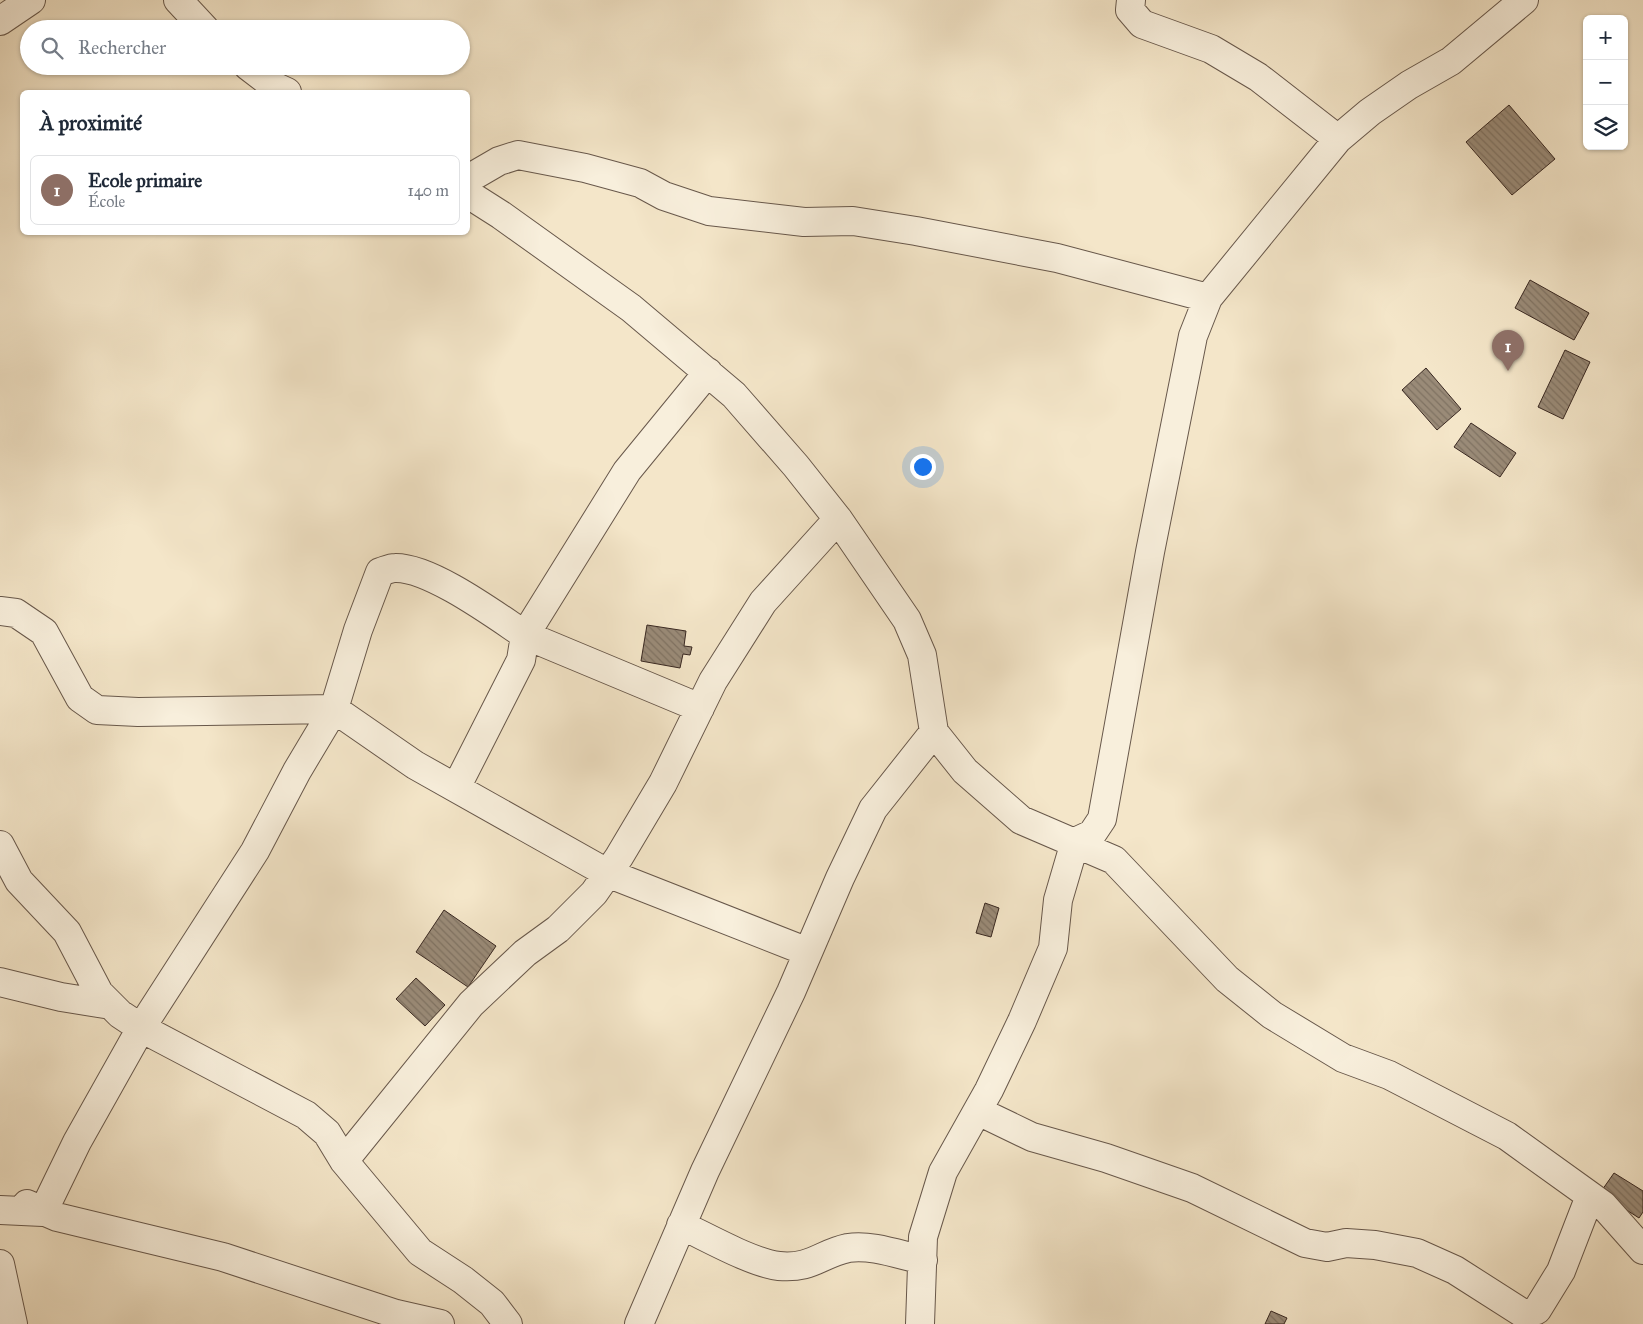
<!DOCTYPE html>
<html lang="fr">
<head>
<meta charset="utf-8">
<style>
  :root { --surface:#fff; --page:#f6f6f7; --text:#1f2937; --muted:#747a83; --line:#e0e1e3; --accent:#7c3aed }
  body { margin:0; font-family:"IM FELL Great Primer",serif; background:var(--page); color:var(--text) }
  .controls { position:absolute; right:15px; top:15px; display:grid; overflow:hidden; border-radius:8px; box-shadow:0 1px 4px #0004 }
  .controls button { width:45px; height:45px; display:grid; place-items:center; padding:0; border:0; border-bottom:1px solid var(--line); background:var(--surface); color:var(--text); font:25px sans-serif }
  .you { position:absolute; left:922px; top:466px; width:18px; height:18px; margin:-12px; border:4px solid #fff; border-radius:50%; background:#1a73e8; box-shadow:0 0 0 8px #1a73e833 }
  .badge { display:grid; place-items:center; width:32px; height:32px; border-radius:50%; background:var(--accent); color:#fff; font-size:16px; font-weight:700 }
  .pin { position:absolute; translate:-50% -41px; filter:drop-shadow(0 1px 2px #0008) }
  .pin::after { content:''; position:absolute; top:26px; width:18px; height:15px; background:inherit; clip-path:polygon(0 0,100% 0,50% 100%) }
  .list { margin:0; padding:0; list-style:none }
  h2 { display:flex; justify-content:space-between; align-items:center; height:65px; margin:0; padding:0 20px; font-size:21px }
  h2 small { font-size:16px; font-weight:400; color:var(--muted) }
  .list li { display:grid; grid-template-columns:32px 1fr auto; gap:15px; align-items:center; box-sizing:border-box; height:70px; margin:0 10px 10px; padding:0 10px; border:1px solid var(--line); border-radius:8px }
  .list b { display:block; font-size:19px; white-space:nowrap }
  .list p { margin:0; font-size:16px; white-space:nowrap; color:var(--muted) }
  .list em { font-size:16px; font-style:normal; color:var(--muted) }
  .icon { flex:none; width:28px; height:28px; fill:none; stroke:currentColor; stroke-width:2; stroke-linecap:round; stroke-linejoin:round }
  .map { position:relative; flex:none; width:1643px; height:1324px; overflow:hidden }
  .search { position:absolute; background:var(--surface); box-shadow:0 1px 4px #0004; left:20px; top:20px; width:450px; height:55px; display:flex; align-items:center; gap:12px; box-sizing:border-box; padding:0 18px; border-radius:28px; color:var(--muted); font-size:19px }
  .panel { position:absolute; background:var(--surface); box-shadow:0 1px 4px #0004; left:20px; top:90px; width:450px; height:145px; border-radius:8px }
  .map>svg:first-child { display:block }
</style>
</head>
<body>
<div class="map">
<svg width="1643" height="1324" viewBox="0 0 1643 1324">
  <defs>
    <pattern id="building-back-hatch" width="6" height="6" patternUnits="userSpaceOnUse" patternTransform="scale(1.25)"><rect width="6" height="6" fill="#9a8b78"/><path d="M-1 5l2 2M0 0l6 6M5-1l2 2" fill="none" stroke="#7f7262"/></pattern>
  </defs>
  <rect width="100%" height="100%" fill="#f4e6c9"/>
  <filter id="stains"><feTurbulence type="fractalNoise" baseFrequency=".004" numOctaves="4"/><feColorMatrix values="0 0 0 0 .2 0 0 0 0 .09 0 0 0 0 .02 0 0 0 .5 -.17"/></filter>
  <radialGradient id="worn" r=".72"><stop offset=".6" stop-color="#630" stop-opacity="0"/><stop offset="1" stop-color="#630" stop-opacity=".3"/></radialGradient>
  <path fill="url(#building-back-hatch)" stroke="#392821" d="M1509 105 1555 159 1512 195 1466 142Z
    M1530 280 1589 313 1574 340 1515 308Z
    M1565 350 1590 362 1563 419 1538 407Z
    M1426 368 1461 409 1437 430 1402 390Z
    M1471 423 1516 453 1500 477 1454 447Z
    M647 625 686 631 684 646 692 647 690 655 683 654 680 668 641 661Z
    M985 903 999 908 991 937 976 933Z
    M444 910 496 946 468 987 416 952Z
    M416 978 445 1005 425 1026 396 999Z
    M1614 1173 1643 1191V1212L1639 1218 1600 1193Z
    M1271 1311 1287 1318 1284 1324H1265Z"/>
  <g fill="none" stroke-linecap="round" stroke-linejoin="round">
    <defs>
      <path id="minor" d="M178 0 205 29
        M1131 0 1130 10 1142 24 1211 49 1258 77 1338 139
        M0 21 31 0
        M248 66 274 86 287 92
        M468 179 499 161 518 155 585 168 640 183 664 196 709 211 804 222 853 221 916 231 1057 258 1208 298
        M468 194 501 215 631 308 734 395 796 466 838 519 907 620 922 655 934 732 965 771 1021 820 1114 860 1227 979 1272 1015 1343 1058 1389 1075 1507 1136 1603 1205 1643 1250
        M0 611 16 613 44 632 80 698 97 710 138 712 334 709 415 765 607 873 808 952
        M456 788 521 660 525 635 700 708
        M0 845 19 881 67 932 99 993 120 1014 141 1028 306 1115 327 1133 344 1161 420 1252 463 1280 492 1303 508 1324
        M0 982 61 997 111 1005
        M978 1111 1032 1137 1106 1158 1192 1188 1305 1243 1327 1247 1346 1243 1375 1245 1417 1253 1455 1270 1524 1314 1537 1310 1561 1271 1590 1196
        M344 1161 471 1004 525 953 558 929 594 893 619 857 663 783 713 681 763 602 838 519
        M27 1204 57 1217 223 1257 396 1314 440 1324
        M0 1210 43 1212 77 1142 141 1028 255 851 297 771 334 709 358 630 380 572C384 571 390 568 395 568 430 567 495 615 525 635L627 471 708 372
        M681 1225C707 1237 752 1263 779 1266 812 1269 820 1254 848 1248 871 1244 900 1255 923 1260
        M0 1264 13 1324
        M639 1324 705 1171 791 992 840 878 873 809 934 732
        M920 1324 923 1237 943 1172 989 1090 1022 1021 1053 948 1058 900 1075 842 1092 834 1102 819 1150 552 1193 336 1208 298 1338 139 1370 112 1409 85 1451 61 1524 0"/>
    </defs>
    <use href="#minor" stroke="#68584b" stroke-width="30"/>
    <use href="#minor" stroke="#f8efdc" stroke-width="28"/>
  </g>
  <rect width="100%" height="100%" filter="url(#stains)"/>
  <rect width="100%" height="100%" fill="url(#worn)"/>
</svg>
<div class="controls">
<button>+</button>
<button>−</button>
<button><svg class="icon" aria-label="layers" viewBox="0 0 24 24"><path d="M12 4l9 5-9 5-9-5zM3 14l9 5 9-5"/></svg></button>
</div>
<div class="you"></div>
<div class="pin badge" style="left:1508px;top:371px;background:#8d6e63">1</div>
<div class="search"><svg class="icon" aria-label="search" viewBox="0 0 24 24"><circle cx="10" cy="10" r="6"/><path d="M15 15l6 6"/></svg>Rechercher</div>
<section class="panel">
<h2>À proximité<small></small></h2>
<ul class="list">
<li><span class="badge" style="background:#8d6e63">1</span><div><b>Ecole primaire</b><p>École</p></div><em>140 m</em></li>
</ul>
</section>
</div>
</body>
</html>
